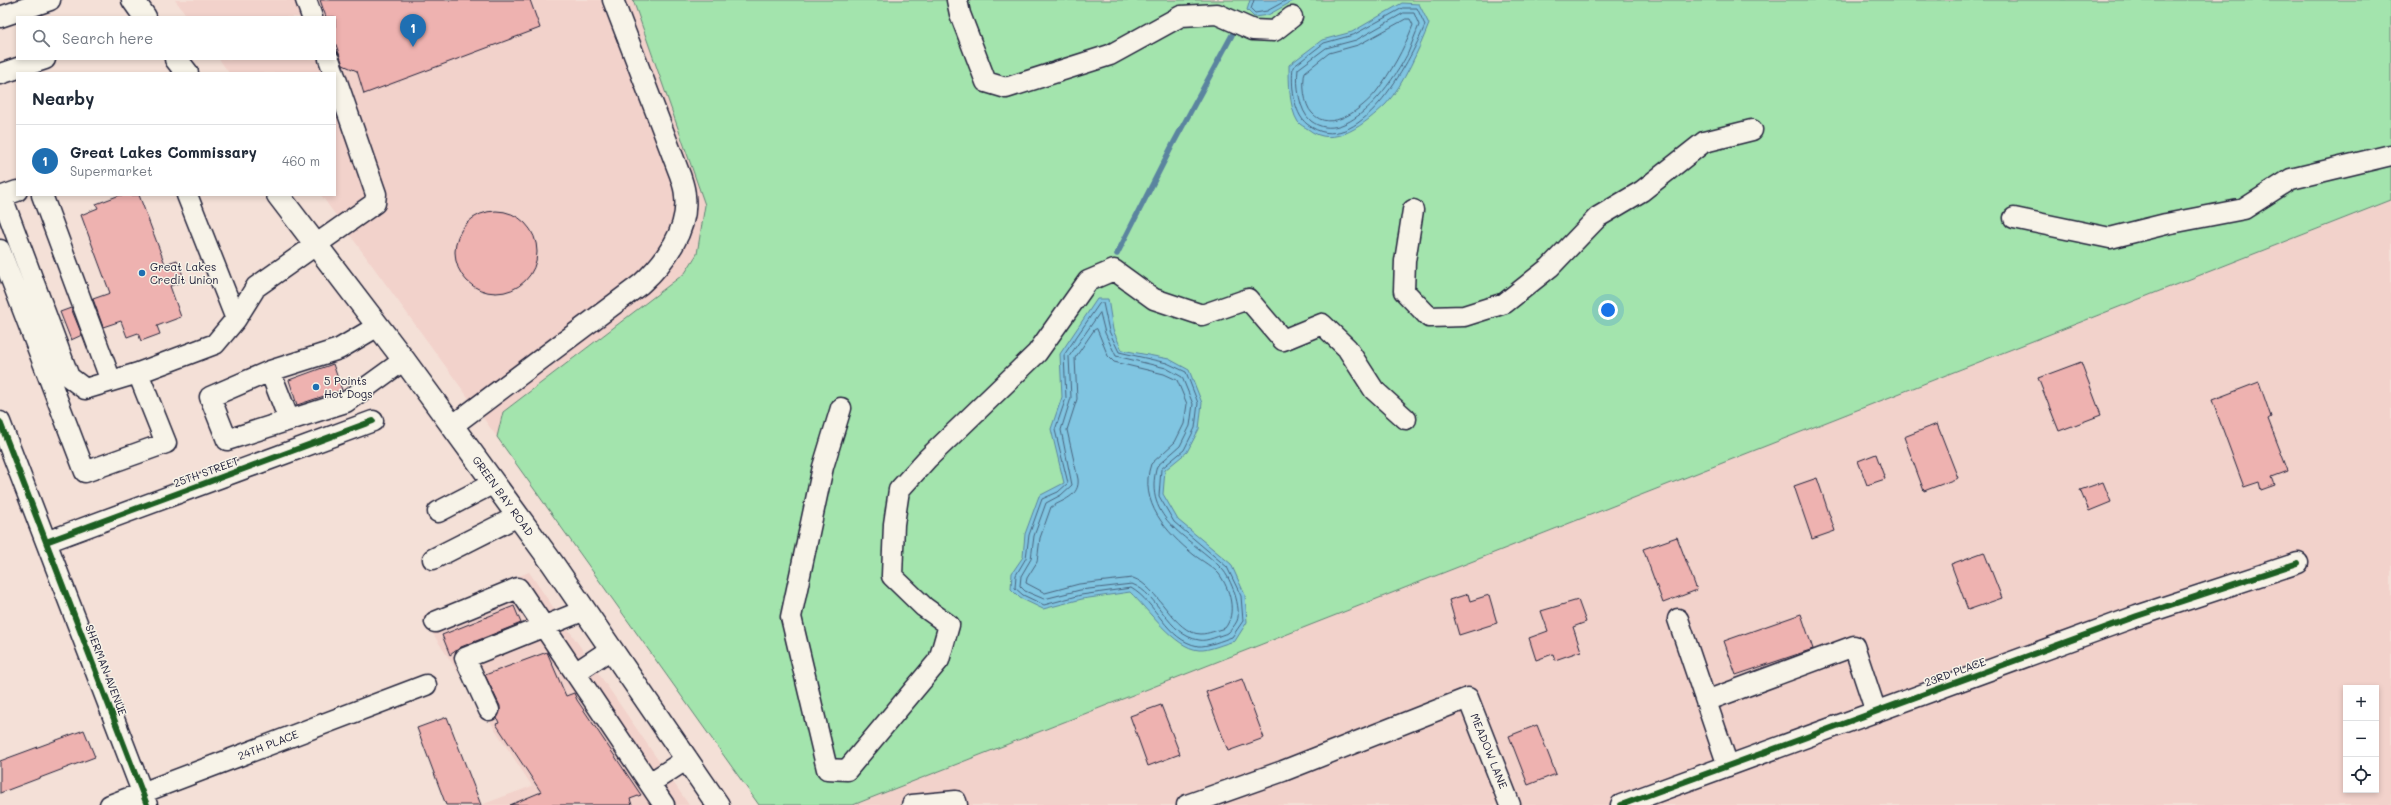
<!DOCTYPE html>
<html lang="en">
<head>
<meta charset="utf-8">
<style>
  :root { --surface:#fff; --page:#f2f2f3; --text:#1f2937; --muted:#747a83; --line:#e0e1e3; --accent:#1f6fb2 }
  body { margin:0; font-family:Mali,sans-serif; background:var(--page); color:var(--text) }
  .controls { position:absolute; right:12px; bottom:12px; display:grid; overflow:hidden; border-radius:0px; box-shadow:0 2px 6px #0003 }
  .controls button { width:36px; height:36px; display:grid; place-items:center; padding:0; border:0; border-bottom:1px solid var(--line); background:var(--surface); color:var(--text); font:20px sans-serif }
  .you { position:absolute; left:1608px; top:310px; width:14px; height:14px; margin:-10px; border:3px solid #fff; border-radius:50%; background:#1a73e8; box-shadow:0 0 0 6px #1a73e833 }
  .badge { display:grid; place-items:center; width:26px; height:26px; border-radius:50%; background:var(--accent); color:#fff; font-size:13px; font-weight:700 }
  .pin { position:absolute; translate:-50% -33px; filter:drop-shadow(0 1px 2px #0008) }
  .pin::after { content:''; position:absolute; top:21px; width:14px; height:12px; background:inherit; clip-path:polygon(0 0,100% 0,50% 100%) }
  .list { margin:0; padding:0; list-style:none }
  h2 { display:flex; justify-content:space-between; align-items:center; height:52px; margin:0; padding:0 16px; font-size:17px }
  h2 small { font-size:13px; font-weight:400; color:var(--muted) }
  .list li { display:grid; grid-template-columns:26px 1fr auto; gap:12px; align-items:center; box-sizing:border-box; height:72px; padding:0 16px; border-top:1px solid var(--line) }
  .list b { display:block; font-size:15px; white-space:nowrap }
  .list p { margin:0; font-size:13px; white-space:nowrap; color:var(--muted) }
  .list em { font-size:13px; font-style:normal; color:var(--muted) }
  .icon { flex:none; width:22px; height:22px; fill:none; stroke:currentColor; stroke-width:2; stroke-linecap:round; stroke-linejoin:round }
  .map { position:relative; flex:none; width:2391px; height:805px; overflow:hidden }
  .search { position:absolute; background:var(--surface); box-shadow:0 2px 6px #0003; left:16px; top:16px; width:320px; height:44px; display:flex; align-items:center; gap:10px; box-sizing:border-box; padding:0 14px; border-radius:0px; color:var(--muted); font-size:15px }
  .panel { position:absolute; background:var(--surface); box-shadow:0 2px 6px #0003; left:16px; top:72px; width:320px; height:124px; border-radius:0px }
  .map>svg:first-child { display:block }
</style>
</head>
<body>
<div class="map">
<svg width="2391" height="805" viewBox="0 0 2391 805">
  <rect width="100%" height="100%" fill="#f4e0d7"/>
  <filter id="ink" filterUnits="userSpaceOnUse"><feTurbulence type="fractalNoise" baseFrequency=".025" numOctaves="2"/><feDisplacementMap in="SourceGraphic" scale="8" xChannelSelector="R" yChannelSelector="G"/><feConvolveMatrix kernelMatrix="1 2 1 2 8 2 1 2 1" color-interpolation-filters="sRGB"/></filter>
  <g filter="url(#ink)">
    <path fill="#f2d2cb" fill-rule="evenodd" d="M175 0H633L705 205 697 254 685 273 503 412 497 437 321 195H335V73H229L219 59H335V17H188Z
      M2391 200V805H853L970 759ZM2346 688H2376V790H2346Z
      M529 572 621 706 689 805H481L532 786 422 617Z"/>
    <path fill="#a3e4ad" stroke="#628374" d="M633 0H2391V200L853 805H759L497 437 503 412 685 273 697 254 705 205Z"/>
    <path fill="#80c5e1" stroke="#5a849f" d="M1250 0H1295L1268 15 1254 17 1247 10Z
      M1402 3 1419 4 1429 24C1419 49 1404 84 1386 104 1366 123 1334 150 1308 129 1305 127 1300 125 1298 122 1289 108 1289 81 1289 65L1322 40 1352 32Z
      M1097 299H1108L1113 330 1122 350 1169 359 1189 370 1202 403 1199 429 1187 452 1165 470 1163 494 1178 520 1231 564 1245 595 1247 622 1235 641C1225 643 1209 651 1199 650 1174 648 1148 609 1130 592L1082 599 1043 609 1020 598 1011 589 1012 573 1023 557 1025 534 1039 496 1064 483 1051 429 1062 397 1060 354Z"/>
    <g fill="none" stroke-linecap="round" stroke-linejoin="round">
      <path stroke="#48637d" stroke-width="1" d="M1254 0 1251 9 1255 13 1267 11 1287 0
        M1403 8H1417L1425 25C1410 62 1357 163 1307 124 1293 113 1291 83 1293 67L1324 43 1353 35Z
        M1404 13H1414L1419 25C1415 34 1412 44 1408 53 1394 81 1347 148 1311 121 1299 111 1296 85 1298 69L1326 48 1356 40Z
        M1406 19H1410L1413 25C1404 49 1391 72 1376 92 1363 108 1330 134 1312 113 1304 105 1302 83 1305 72L1329 53 1358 45Z
        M1103 303 1109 331 1119 352 1167 363 1186 372 1198 403 1195 428 1184 450 1161 469 1159 496 1174 522 1227 567 1241 596 1243 621 1232 637C1223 640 1207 647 1198 646 1166 640 1157 603 1131 588L1081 595 1044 605 1023 595 1015 588 1016 575 1026 558 1029 535 1042 499 1058 492 1068 483 1055 430 1066 398 1064 355 1099 304Z
        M1100 313 1105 333 1116 356 1166 368 1182 377 1193 404 1190 426 1180 446 1157 466C1141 521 1193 538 1222 569 1231 578 1242 609 1237 621 1235 625 1231 630 1228 633 1220 635 1207 642 1199 640 1167 635 1159 594 1132 584L1080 590 1044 599 1025 591 1020 586 1021 576 1031 559 1034 536 1046 503 1061 495 1072 485 1061 430 1071 398 1069 357Z
        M1097 329 1108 356 1114 362 1164 374 1177 380 1187 404 1184 424 1175 442 1151 464C1138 502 1167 533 1194 555 1202 561 1213 567 1219 574 1230 589 1237 613 1225 628 1217 630 1208 634 1201 634 1174 634 1158 586 1133 578L1079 584 1045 593 1026 583 1027 578 1037 562 1040 538 1051 507C1063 500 1080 496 1078 479L1067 430 1077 399 1075 358 1094 330Z"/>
      <path stroke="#5a849f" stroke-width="5.5" d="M1117 254 1173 144 1232 35"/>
    </g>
    <path fill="#eeb2b0" stroke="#22223b" d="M320 0H530L540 28 364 94 357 71 343 65 335 42V17H326Z
      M120 195H139L165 264 177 260 185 281 170 286 181 317 157 326 160 334 141 341 138 333 127 337 121 321 103 327 93 299 110 293 81 215 98 208 96 204Z
      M455 252a41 41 0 1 1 82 0a41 41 0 1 1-82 0Z
      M71 308 82 335 71 340 60 312Z
      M2081 362 2101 415 2059 431 2038 378Z
      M333 364 342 390 297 405 289 380Z
      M2259 382 2271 417 2268 419 2288 471 2272 477 2275 485 2261 490 2259 482 2244 487 2212 400Z
      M1937 424 1958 478 1924 491 1904 437Z
      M1876 454 1885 479 1867 485 1858 461Z
      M1817 478 1835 531 1812 539 1794 486Z
      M2103 482 2111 502 2089 511 2080 490Z
      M1677 537 1697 590 1663 603 1643 549Z
      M1984 552 2002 598 1968 610 1951 564Z
      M1468 594 1470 601 1489 595 1497 623 1459 635 1449 600Z
      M1578 600 1586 622 1573 627 1581 651 1555 660 1553 654 1536 660 1529 638 1548 631 1541 611Z
      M514 606 521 623 461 647 450 655 442 635Z
      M1801 614 1813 649 1736 675 1724 641Z
      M547 652 566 696 574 693 577 700 641 795 630 799 632 805H510L541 792 496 724 499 723 497 718 500 711V706L485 675Z
      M1242 679 1264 738 1228 751 1206 692Z
      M1161 705 1180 754 1148 766 1130 716Z
      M447 717 481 805H446L417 728Z
      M1537 725 1556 774 1528 785 1509 736Z
      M84 730 95 757 0 793V761Z"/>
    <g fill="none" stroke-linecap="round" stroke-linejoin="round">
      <defs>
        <path id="minor" d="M306 0 312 17
          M957 0 960 14 986 82 1006 88 1110 55 1181 16 1217 14 1253 30 1274 31 1292 17
          M0 17 50 0
          M329 59 334 73
          M0 74 45 59
          M42 195 111 381
          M187 195 236 319
          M0 197 17 191
          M2 197 69 377 85 389 138 373
          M1413 210 1405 261 1404 291 1429 317 1464 316 1505 303 1550 267 1598 217 1642 191 1704 142 1752 130
          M2014 218 2110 238 2166 224 2244 209 2291 179 2391 155
          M0 250 85 472 166 443 138 373 215 344 236 319 256 287 375 203 376 194 335 76
          M378 326 339 349 270 371 210 397 227 440 346 402 404 360
          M270 371 289 420
          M841 408 823 467 791 617 827 769 847 770 939 660 949 625 924 607 892 576 894 524 899 490 927 459 1037 353 1088 281 1114 270 1154 299 1202 315 1248 299 1283 340 1322 324 1347 348 1374 390 1406 419
          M0 422 147 805
          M452 426 641 284C665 262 689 230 685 196 685 189 682 181 680 175L613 0
          M438 512 494 483
          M46 542 373 421
          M433 559 518 516
          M1678 619 1728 766
          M435 622 518 588 664 805
          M575 673 611 649
          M1706 701 1854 646 1876 712
          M489 710 465 658 585 610
          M650 783 687 759
          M110 805 426 685
          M912 805 956 801 957 805
          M1187 805 1283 771 1468 698 1510 805
          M1621 805 2137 616 2298 563"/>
        <path id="major" d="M133 0 145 17
          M176 59 187 73
          M278 195 404 360 553 564 718 805"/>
      </defs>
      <use href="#minor" stroke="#22223b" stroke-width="23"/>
      <use href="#major" stroke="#22223b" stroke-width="25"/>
      <use href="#minor" stroke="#f7f3e8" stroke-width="20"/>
      <use href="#major" stroke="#f7f3e8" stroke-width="22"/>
      <defs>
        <path id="cycleway" d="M0 422 147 805
          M46 542 373 421
          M1621 805 2137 616 2298 563"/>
      </defs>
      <use href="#cycleway" stroke="#f7f3e8" stroke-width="8"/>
      <use href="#cycleway" stroke="#1b5e20" stroke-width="6"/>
    </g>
  </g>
  <g fill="#1f6fb2" stroke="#f7f3e8" stroke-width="1.5">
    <circle cx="142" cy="273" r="4"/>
    <circle cx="316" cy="387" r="4"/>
  </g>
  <g text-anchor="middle" stroke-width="3" stroke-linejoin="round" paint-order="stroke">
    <g font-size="11" fill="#22223b" stroke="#f7f3e8" text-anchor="start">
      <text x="150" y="271">Great Lakes<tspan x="150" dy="13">Credit Union</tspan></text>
      <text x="324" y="385">5 Points<tspan x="324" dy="13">Hot Dogs</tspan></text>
    </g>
    <g font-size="11" fill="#22223b" stroke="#f7f3e8">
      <text transform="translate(206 472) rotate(-20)" y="4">25TH STREET</text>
      <text transform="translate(503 496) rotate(54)" y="4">GREEN BAY ROAD</text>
      <text transform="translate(106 670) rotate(69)" y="4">SHERMAN AVENUE</text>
      <text transform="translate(1955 672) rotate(-20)" y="4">23RD PLACE</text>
      <text transform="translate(268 745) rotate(-21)" y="4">24TH PLACE</text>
      <text transform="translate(1489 751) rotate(68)" y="4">MEADOW LANE</text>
    </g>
  </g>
</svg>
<div class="controls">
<button>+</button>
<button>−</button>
<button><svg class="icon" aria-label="locate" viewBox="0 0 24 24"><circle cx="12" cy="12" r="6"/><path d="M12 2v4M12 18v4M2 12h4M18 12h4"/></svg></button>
</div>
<div class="you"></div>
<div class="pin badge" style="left:413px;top:47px">1</div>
<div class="search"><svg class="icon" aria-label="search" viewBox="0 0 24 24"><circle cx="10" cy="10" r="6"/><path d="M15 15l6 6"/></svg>Search here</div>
<section class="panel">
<h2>Nearby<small></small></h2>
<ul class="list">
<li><span class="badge">1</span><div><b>Great Lakes Commissary</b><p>Supermarket</p></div><em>460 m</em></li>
</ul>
</section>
</div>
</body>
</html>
